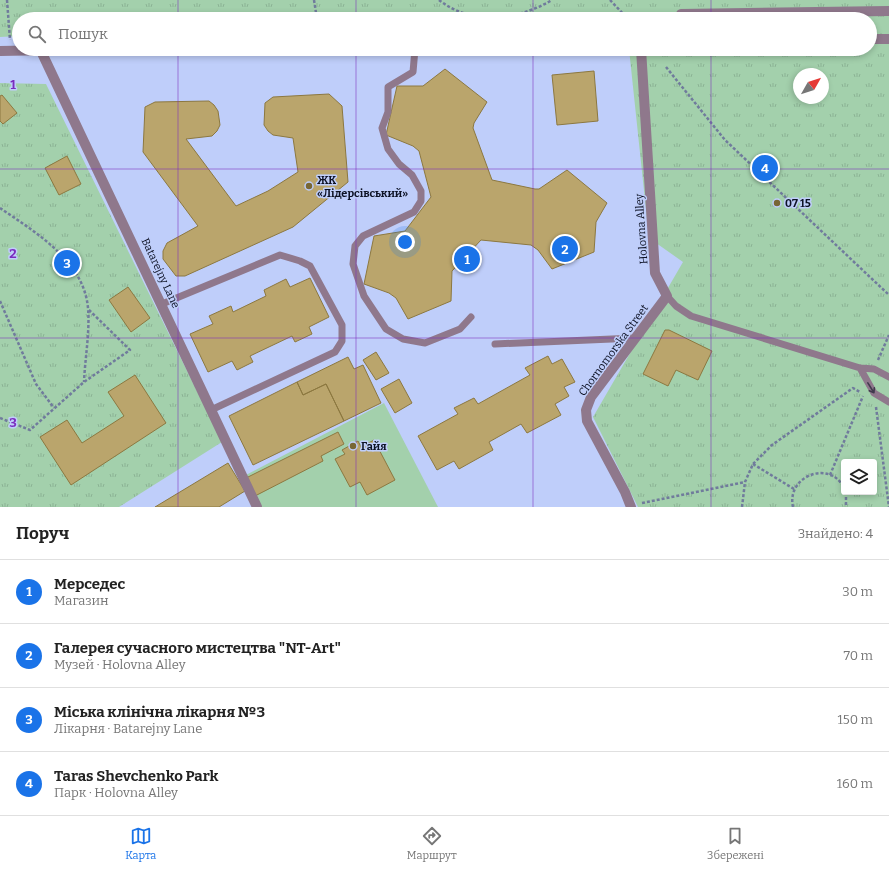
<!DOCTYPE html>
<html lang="uk">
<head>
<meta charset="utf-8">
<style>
  :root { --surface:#fff; --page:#f6f6f6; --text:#222; --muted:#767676; --line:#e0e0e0; --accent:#1a73e8 }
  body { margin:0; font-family:Bitter,serif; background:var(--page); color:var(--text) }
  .controls { position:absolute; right:12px; bottom:12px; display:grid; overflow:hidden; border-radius:4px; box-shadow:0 2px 6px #0003 }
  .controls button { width:36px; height:36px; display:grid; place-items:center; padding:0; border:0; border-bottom:1px solid var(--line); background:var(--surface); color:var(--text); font:20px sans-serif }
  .compass { position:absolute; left:793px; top:68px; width:36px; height:36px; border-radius:50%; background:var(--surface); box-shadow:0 2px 6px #0003; rotate:51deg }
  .you { position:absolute; left:405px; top:242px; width:14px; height:14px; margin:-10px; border:3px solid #fff; border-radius:50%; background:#1a73e8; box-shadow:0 0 0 6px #1a73e833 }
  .badge { display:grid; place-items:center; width:26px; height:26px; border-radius:50%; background:var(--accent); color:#fff; font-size:13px; font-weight:700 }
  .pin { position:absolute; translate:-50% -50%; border:2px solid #fff; box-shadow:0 1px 4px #0006 }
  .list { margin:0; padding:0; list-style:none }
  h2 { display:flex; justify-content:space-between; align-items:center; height:52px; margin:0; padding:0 16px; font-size:17px }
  h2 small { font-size:13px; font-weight:400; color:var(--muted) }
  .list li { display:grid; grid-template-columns:26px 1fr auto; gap:12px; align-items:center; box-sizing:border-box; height:64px; padding:0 16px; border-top:1px solid var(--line) }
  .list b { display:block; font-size:15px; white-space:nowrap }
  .list p { margin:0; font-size:13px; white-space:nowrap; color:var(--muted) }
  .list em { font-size:13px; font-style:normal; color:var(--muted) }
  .icon { flex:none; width:22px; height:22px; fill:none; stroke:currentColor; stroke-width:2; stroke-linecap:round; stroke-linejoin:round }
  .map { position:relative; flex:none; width:889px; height:507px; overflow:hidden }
  .search { position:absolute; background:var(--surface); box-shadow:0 2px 6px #0003; left:12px; right:12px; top:12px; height:44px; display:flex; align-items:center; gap:10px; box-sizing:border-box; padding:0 14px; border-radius:22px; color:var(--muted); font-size:15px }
  .sheet { height:308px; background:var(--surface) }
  nav { display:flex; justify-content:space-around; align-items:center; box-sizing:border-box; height:56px; border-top:1px solid var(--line); background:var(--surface); font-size:11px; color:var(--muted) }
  nav a { display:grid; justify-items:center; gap:2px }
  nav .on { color:var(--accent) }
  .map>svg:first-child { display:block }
</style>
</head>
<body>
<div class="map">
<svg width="889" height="507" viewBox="0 0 889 507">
  <defs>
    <pattern id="park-tufts" width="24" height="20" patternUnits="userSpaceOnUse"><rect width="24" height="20" fill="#a3d0ac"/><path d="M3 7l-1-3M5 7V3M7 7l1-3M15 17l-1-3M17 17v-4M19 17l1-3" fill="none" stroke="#8bb294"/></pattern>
  </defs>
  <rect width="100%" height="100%" fill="#bfcefa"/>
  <path fill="#a3d0ac" d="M384 403 438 507H258L244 476Z"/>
  <path fill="url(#park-tufts)" fill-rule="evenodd" d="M0 0H889V507H638L593 417 683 262 649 238 629 49H870V19H19V36L0 37ZM799 74H823V98H799ZM844 462H874V492H844Z
    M0 83 46 84 222 442 119 507H0Z"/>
  <path fill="#baa56c" stroke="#8c7840" d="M445 69 487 102 474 123 473 128 492 180 535 189H539L567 170 607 203 596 222 594 252 552 269 538 250 531 245 481 240 452 271 451 301 408 319 396 298 389 293 364 284 374 236 405 231 431 197 419 151 413 146 386 135 397 86H423Z
    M594 71 598 121 557 125 552 75Z
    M329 94 342 106 348 182 293 227 185 276H176L163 259V251L167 243 198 226 143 152 145 107 155 102 209 101 214 105 218 111 220 125 217 131 212 136 186 139 236 206 268 191 298 172 293 138 273 135 268 131 264 125 265 103 273 97Z
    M2 95 17 113 3 124 0 121V96Z
    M67 156 81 184 59 195 45 168Z
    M310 278 329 317 309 327 312 334 295 342 292 336 250 356 253 362 237 370 232 361 208 372 190 334 213 324 209 316 231 306 233 312 266 296 264 290 286 279 290 287Z
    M128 287 150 318 131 332 109 300Z
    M665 330H669L712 351 698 380 676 370 668 386 643 374Z
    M376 352 389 373 376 380 363 360Z
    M548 356 552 364 562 359 575 382 564 387 569 396 555 404 561 415 527 433 521 424 489 442 493 450 459 469 454 461 437 470 418 436 458 414 454 408 474 398 478 404 530 375 525 368Z
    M348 357 354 369 363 365 381 403 344 421 326 384 303 395 297 382Z
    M135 375 166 423 71 485 40 437 67 420 82 443 124 416 108 392Z
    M399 379 412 403 395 413 381 389Z
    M297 382 303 395 326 384 344 421 253 465 229 416Z
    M338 432 344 444 321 456 323 461 255 496 246 478Z
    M374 440 395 480 367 495 360 482 350 487 335 459 345 454 342 450 358 441 361 447Z
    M228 463 245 491 219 507H155Z"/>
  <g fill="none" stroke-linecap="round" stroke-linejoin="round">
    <path stroke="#707b9c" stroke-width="2.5" stroke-dasharray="3 2" stroke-linecap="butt" d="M7 0 10 40
      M314 0 317 19
      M439 0C472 26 518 20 552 0
      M610 0 628 19
      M666 67 725 140 889 295
      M0 208C35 232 84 261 88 308 90 332 85 358 84 382
      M0 301 36 384 54 408
      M878 360 889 335
      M876 407 889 507
      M0 418 30 430 84 382 130 350 88 309
      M753 464 794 489
      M830 475 863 396
      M846 492V507
      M642 503 745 482
      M742 507 745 482 753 464 772 445 853 388 860 392
      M793 507C786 476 830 459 844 488"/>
    <path stroke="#8f788c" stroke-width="7" d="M415 49 413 72 388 87V112L382 128 388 149 399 164 412 175 421 191V201L414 212 363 236 355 246 353 264 364 296 386 329 403 339 425 343 460 329 471 317
      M667 296 676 306 691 316 860 368 874 369 889 377
      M162 304 280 255 300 261 310 266 342 325V341L335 352 211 410
      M495 344 635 338
      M860 368 874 393 889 402"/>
    <path stroke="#8f788c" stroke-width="10" d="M681 14 889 11
      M870 39H889"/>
    <path stroke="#8f788c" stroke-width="10" d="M0 51 106 49
      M41 51 257 507
      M631 507 625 492 587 421 586 410 591 397 667 296 655 273 641 49"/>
  </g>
  <defs><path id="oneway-shaft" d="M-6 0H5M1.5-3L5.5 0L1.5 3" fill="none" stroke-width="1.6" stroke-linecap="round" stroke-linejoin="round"/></defs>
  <use stroke="#413b4e" href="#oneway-shaft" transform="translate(871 388) rotate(58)"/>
  <path fill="none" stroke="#7b2cbf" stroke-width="1" stroke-opacity="0.55" d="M178 0V19M356 0V19M533 0V19M711 0V19M178 49V507M356 49V507M533 49V507M711 49V507M0 169H889M0 338H889"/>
  <g fill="#786735" stroke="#bfcefa" stroke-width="1.5">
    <circle cx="309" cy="186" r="4"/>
    <circle cx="777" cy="203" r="4"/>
    <circle cx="353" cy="446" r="4"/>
  </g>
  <g text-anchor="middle" stroke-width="3" stroke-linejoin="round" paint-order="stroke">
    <g font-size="11" font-weight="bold" fill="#0d1225" stroke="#bfcefa" text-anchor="start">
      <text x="317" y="184">ЖК<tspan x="317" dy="13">«Лідерсівський»</tspan></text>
      <text x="785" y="207">07 15</text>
      <text x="361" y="450">Гайя</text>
    </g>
    <g font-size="11" fill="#0d1225" stroke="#bfcefa">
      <text transform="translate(641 229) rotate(-94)" y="4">Holovna Alley</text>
      <text transform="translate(161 273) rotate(65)" y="4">Batarejny Lane</text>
      <text transform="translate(613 350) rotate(-54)" y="4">Chornomorska Street</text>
    </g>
  </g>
  <g font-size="13" text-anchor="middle" font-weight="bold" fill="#7b2cbf" stroke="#bfcefa" stroke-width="3" stroke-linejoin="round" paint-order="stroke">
    <text x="13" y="89">1</text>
    <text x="13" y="258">2</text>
    <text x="13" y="427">3</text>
  </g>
</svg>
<div class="controls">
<button><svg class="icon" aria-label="layers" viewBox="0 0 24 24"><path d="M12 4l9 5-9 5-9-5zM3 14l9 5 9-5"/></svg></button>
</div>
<svg class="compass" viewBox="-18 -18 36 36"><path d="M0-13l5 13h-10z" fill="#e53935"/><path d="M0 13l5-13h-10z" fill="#767676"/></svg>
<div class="you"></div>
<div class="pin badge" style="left:467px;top:259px">1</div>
<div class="pin badge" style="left:565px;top:249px">2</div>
<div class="pin badge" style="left:67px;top:263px">3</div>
<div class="pin badge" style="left:765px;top:168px">4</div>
<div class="search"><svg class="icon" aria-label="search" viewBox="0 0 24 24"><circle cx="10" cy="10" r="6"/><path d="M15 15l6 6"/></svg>Пошук</div>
</div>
<section class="sheet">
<h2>Поруч<small>Знайдено: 4</small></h2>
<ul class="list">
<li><span class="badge">1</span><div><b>Мерседес</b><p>Магазин</p></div><em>30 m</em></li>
<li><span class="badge">2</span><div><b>Галерея сучасного мистецтва &quot;NT-Art&quot;</b><p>Музей · Holovna Alley</p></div><em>70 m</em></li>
<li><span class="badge">3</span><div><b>Міська клінічна лікарня №3</b><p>Лікарня · Batarejny Lane</p></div><em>150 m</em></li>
<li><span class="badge">4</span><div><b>Taras Shevchenko Park</b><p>Парк · Holovna Alley</p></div><em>160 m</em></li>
</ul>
</section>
<nav>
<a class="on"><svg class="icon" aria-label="map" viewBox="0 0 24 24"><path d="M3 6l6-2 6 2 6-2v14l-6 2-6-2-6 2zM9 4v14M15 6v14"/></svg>Карта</a>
<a><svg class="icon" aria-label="directions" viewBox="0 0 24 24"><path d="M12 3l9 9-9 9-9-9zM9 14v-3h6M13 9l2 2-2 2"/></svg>Маршрут</a>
<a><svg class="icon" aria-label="saved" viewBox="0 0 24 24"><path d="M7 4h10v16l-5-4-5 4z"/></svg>Збережені</a>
</nav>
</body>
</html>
